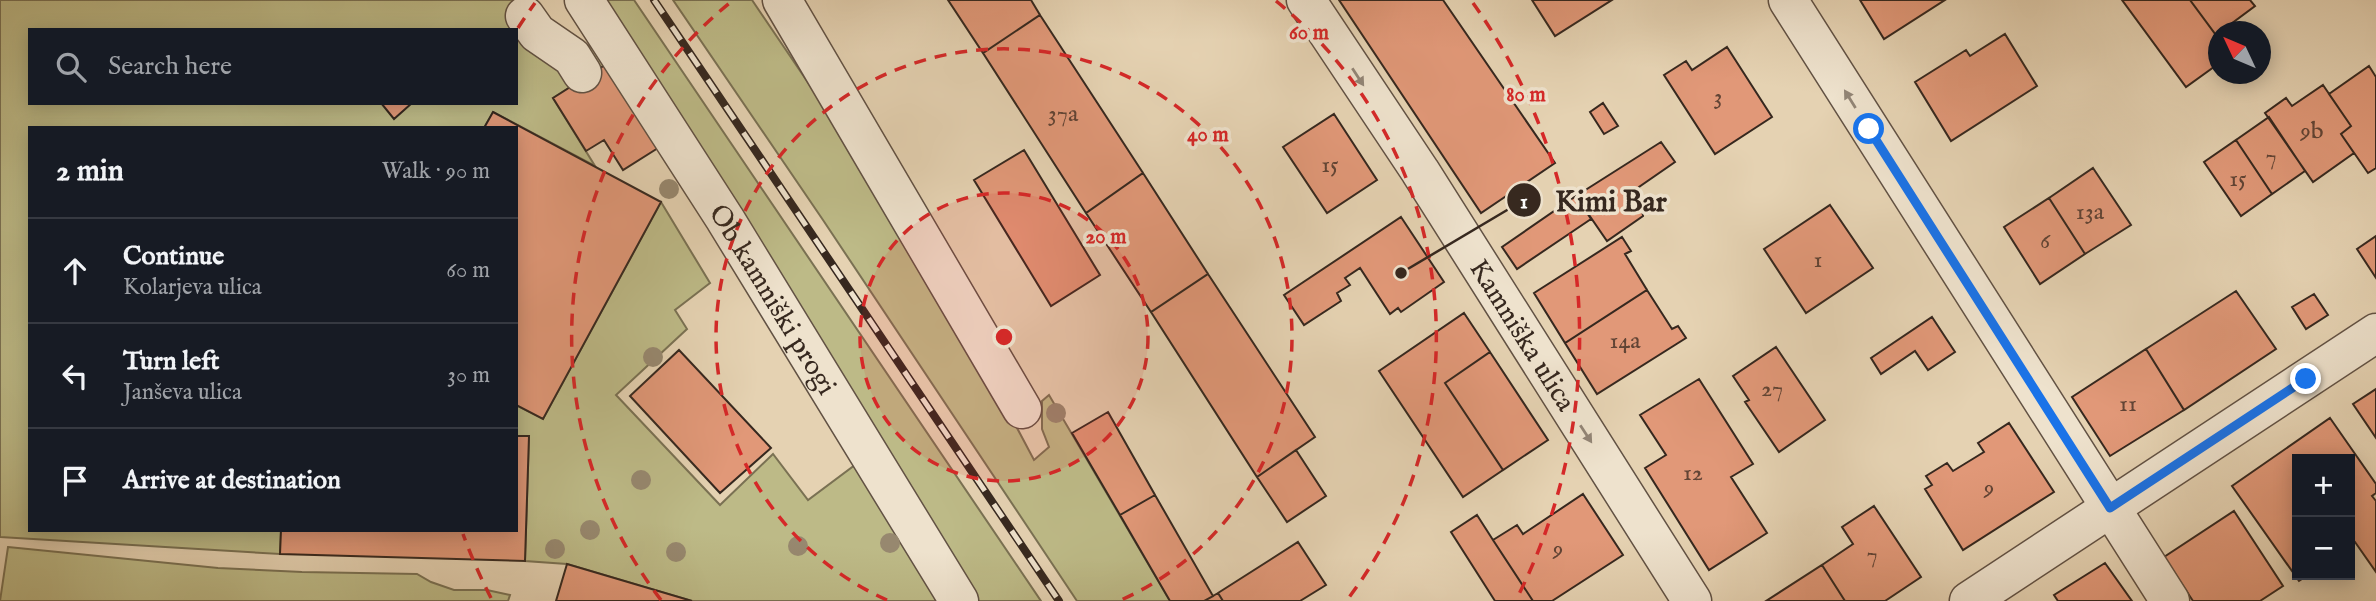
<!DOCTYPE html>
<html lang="en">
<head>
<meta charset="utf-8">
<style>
  :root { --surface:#171b24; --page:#242831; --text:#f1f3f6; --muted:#9ea1a6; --line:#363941 }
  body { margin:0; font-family:"IM FELL English",serif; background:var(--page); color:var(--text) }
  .controls { position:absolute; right:21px; bottom:21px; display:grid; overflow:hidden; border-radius:0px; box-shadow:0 4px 18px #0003 }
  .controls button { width:63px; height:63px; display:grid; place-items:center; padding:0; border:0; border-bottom:2px solid var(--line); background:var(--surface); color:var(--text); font:35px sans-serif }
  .compass { position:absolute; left:2208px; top:21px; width:63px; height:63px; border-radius:50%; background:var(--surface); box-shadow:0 4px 18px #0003; rotate:314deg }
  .stop { position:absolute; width:21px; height:21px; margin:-16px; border:5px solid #1a73e8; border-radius:50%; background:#fff }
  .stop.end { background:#1a73e8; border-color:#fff; box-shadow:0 2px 7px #0008 }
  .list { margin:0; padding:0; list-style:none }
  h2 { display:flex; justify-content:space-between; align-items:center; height:91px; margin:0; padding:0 28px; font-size:30px }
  h2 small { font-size:23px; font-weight:400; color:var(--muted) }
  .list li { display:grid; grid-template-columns:46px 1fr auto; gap:21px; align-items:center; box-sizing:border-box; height:105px; padding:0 28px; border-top:2px solid var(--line) }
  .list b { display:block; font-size:26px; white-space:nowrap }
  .list p { margin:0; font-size:23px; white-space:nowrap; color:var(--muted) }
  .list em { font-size:23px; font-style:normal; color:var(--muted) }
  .icon { flex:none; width:38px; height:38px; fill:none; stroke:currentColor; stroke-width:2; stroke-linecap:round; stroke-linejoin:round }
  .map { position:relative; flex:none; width:2376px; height:601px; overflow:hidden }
  .search { position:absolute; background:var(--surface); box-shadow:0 4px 18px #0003; left:28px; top:28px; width:490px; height:77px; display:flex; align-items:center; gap:18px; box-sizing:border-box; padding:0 24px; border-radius:0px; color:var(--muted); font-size:26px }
  .panel { position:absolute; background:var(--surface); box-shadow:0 4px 18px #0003; left:28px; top:126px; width:490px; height:406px; border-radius:0px }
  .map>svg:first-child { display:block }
</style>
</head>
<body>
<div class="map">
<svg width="2376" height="601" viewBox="0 0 2376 601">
  <rect width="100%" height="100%" fill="#e5d2b2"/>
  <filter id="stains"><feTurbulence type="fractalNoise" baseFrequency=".00286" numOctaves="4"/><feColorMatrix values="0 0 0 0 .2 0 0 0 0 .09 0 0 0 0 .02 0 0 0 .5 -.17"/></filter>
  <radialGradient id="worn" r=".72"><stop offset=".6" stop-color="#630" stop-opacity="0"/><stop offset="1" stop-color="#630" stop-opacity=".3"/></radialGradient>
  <path fill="#bdba87" stroke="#7a7153" stroke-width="2" fill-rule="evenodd" d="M0 0H528L545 24 608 55 605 65 553 98 595 166 493 112 484 128H30V530H281L280 554 0 537ZM30 30H516V103H30Z
    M597 0H634L1041 601H978Z
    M673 0H752L881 190 962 324 1034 460 1049 447 1042 429V401L1049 395 1170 601H1077L823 220Z
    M661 202 710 283 675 310 687 329 616 395 720 505 773 454 808 500 863 459 936 569 935 601H692L567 564 525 561 529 437 516 436V405L543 419Z
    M8 547 218 568 302 572 417 574 431 582 454 590H487L510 595 508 601H0Z"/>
  <path fill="#e19878" stroke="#36281f" stroke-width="2" d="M948 0H1031L1040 15 983 53Z
    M1339 0H1443L1555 163 1481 213Z
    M1532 0H1612L1555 36Z
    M1860 0H1945L1884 39Z
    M2122 0H2190L2218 38V64L2186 87Z
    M2190 0H2250L2255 6 2216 35Z
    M1040 15 1143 173 1086 213 983 53Z
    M2005 34 2037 86 1951 141 1915 82 1966 50 1970 56Z
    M1727 47 1772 117 1715 154 1664 75 1686 61 1692 70Z
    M605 65 658 148 623 170 604 140 586 151 553 98Z
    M2369 66 2376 77V168L2368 173 2341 134 2351 126 2329 94Z
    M2323 85 2351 126 2341 134 2354 153 2313 182 2265 113 2286 98 2292 106Z
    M381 103H412L394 119Z
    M1603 103 1618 126 1604 134 1590 112Z
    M493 112 661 202 543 419 516 405V128H484Z
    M1334 114 1377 180 1327 213 1283 147Z
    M2269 117 2305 171 2272 194 2236 140Z
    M2236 140 2272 194 2241 216 2204 162Z
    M1661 142 1675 162 1639 187 1643 216 1607 241 1576 196Z
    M1024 150 1100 275 1051 306 974 180Z
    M2093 168 2131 225 2085 254 2049 198Z
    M1143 173 1208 274 1151 312 1086 213Z
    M1576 196 1591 219 1517 269 1502 247Z
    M2049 198 2085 254 2040 284 2004 227Z
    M1830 205 1873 268 1806 313 1764 249Z
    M1401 217 1444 282 1401 312 1398 308 1390 314 1360 268 1345 278 1350 285 1337 293 1341 301 1304 325 1284 295Z
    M2376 236V278L2357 249Z
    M1622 237 1631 251 1625 254 1647 290 1565 343 1534 293Z
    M1208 274 1315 437 1257 477 1151 312Z
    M1647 290 1672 329 1678 326 1686 338 1597 394 1565 343Z
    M2236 291 2276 349 2184 410 2146 349Z
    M2314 294 2328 315 2306 329 2292 307Z
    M1464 313 1490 352 1445 383 1503 470 1463 497 1379 371Z
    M1932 317 1955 352 1928 370 1915 351 1881 374 1871 358Z
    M1776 347 1825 420 1779 452 1745 402 1749 400 1733 376Z
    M2146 349 2184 410 2110 456 2072 397Z
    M679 350 771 448 720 493 630 396Z
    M1490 352 1548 440 1503 470 1445 383Z
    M1699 379 1753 464 1731 477 1767 533 1709 570 1645 468 1666 455 1640 415Z
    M2376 389V438L2353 404Z
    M1108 412 1155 495 1120 515 1072 433Z
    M2330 418 2376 484V493L2372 496 2376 501V572L2355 542 2350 545V459H2297V575H2308L2299 581 2232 486Z
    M2009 423 2054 492 1963 550 1925 489 1932 485 1926 476 1947 463 1953 471 1984 452 1978 443Z
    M516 436H529L525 561 280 554 281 530H516Z
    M1296 450 1326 496 1287 522 1257 477Z
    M1583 494 1623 555 1552 601H1533L1493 540 1517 525 1523 534Z
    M1155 495 1213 596 1204 601H1170L1120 515Z
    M1874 506 1921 577 1885 601H1845L1822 565 1853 544 1842 527Z
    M2234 511 2283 586 2260 601H2193L2164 557Z
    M1477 515 1493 540 1533 601H1495L1451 532Z
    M1298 542 1326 585 1300 601H1223L1218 593Z
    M2105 563 2132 601H2058L2054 595Z
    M567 564 692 601H556Z
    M1822 565 1845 601H1766Z
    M1218 593 1223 601H1204L1213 596Z"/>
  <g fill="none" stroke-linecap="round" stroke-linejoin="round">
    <defs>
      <g id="minor">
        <path id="s1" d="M584 0 725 219 959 601"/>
        <path d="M782 0 1022 409"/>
        <path id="s2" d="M1306 0 1420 171 1692 601"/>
        <path d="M1788 0 2170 601"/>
        <path d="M525 16 537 33 572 57 582 73"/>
        <path d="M1969 601 2376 333"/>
      </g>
    </defs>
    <use href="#minor" stroke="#625244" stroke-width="41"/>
    <use href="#minor" stroke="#eee2cd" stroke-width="38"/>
    <defs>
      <path id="rail" d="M654 0 1059 601"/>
    </defs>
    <use href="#rail" stroke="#36281f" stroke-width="8"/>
    <use href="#rail" stroke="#eee2cd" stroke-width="5" stroke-dasharray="16" stroke-linecap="butt"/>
  </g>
  <g fill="#97886f">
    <circle cx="669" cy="189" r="10"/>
    <circle cx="653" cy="357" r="10"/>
    <circle cx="1056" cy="413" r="10"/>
    <circle cx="641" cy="480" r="10"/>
    <circle cx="590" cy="530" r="10"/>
    <circle cx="890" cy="543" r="10"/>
    <circle cx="798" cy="546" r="10"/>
    <circle cx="555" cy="549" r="10"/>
    <circle cx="676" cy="552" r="10"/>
  </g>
  <defs><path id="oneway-solid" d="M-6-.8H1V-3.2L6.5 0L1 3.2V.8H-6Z" transform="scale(1.75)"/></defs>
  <g fill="#928576">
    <use href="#oneway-solid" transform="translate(1358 77) rotate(57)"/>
    <use href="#oneway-solid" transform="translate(1850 99) rotate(-122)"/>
    <use href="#oneway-solid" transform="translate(1586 434) rotate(57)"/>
  </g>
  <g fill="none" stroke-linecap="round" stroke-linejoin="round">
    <path stroke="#1a73e8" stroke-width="9" d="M1869 129 2110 508 2306 379"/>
  </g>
  <circle cx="1004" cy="337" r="144" fill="#d62828" fill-opacity=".12"/>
  <g fill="none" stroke="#d62828" stroke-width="3.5" stroke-dasharray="12 9">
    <circle cx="1004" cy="337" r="144"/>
    <path d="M887 600A288 288 0 1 1 1121 600"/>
    <path d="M661 600A432 432 0 0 1 732 1M1276 1A432 432 0 0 1 1347 600"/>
    <path d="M491 598A576 576 0 0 1 463 534M518 28A576 576 0 0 1 535 3M1473 3A576 576 0 0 1 1517 598"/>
  </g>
  <g text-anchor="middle" stroke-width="7" stroke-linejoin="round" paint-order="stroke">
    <g font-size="24" fill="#614435">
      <text x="1718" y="104">3</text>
      <text x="1063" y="121">37a</text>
      <text x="2312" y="138">9b</text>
      <text x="2271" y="164">7</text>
      <text x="1330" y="172">15</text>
      <text x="2238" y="186">15</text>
      <text x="2090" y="219">13a</text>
      <text x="2045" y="248">6</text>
      <text x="1818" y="267">1</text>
      <text x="1625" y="348">14a</text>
      <text x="1772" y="396">27</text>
      <text x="2128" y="411">11</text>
      <text x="1693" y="480">12</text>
      <text x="1989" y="495">9</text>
      <text x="1558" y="556">9</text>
      <text x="1872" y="562">7</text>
    </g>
    <g font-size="28" fill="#36281f" stroke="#eee2cd">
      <text dy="10" stroke="none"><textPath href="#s1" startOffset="354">Ob kamniški progi</textPath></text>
      <text dy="10" stroke="none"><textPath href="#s2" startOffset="399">Kamniška ulica</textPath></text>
    </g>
  </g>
  <circle cx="1004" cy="337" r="10" fill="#d62828" stroke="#eee2cd" stroke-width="3.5"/>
  <g font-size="21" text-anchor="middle" font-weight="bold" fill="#d62828" stroke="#eee2cd" stroke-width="7" stroke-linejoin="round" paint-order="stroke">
    <text x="1309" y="39">60 m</text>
    <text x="1526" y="101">80 m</text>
    <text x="1208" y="141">40 m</text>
    <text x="1106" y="243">20 m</text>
  </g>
  <path fill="none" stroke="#36281f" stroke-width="2.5" d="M1401 273L1524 200"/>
  <g fill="#36281f" stroke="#eee2cd" stroke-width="2.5">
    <circle cx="1401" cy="273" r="7"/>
    <circle cx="1524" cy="200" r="18"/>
  </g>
  <g font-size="21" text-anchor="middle" font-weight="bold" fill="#fff">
    <text x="1524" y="208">1</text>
  </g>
  <g font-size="30" text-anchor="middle" font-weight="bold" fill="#36281f" stroke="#eee2cd" stroke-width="7" stroke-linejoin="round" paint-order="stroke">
    <text x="1611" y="211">Kimi Bar</text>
  </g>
  <rect width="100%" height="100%" filter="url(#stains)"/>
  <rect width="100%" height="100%" fill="url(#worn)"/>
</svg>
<div class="controls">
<button>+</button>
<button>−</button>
</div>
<svg class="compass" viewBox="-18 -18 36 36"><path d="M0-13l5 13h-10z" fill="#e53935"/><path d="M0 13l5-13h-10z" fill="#9ea1a6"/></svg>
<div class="stop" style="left:1869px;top:129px"></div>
<div class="stop end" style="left:2306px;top:379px"></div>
<div class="search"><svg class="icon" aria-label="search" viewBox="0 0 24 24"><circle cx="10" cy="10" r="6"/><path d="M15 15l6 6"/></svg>Search here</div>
<section class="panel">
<h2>2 min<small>Walk · 90 m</small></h2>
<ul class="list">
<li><svg class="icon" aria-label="ahead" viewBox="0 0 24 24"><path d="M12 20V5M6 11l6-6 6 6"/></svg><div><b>Continue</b><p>Kolarjeva ulica</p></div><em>60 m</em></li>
<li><svg class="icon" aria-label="left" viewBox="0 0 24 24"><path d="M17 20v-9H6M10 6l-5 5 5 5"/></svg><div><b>Turn left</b><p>Janševa ulica</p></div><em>30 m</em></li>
<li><svg class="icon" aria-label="arrive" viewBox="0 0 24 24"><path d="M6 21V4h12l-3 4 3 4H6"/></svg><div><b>Arrive at destination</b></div></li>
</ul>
</section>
</div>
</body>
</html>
